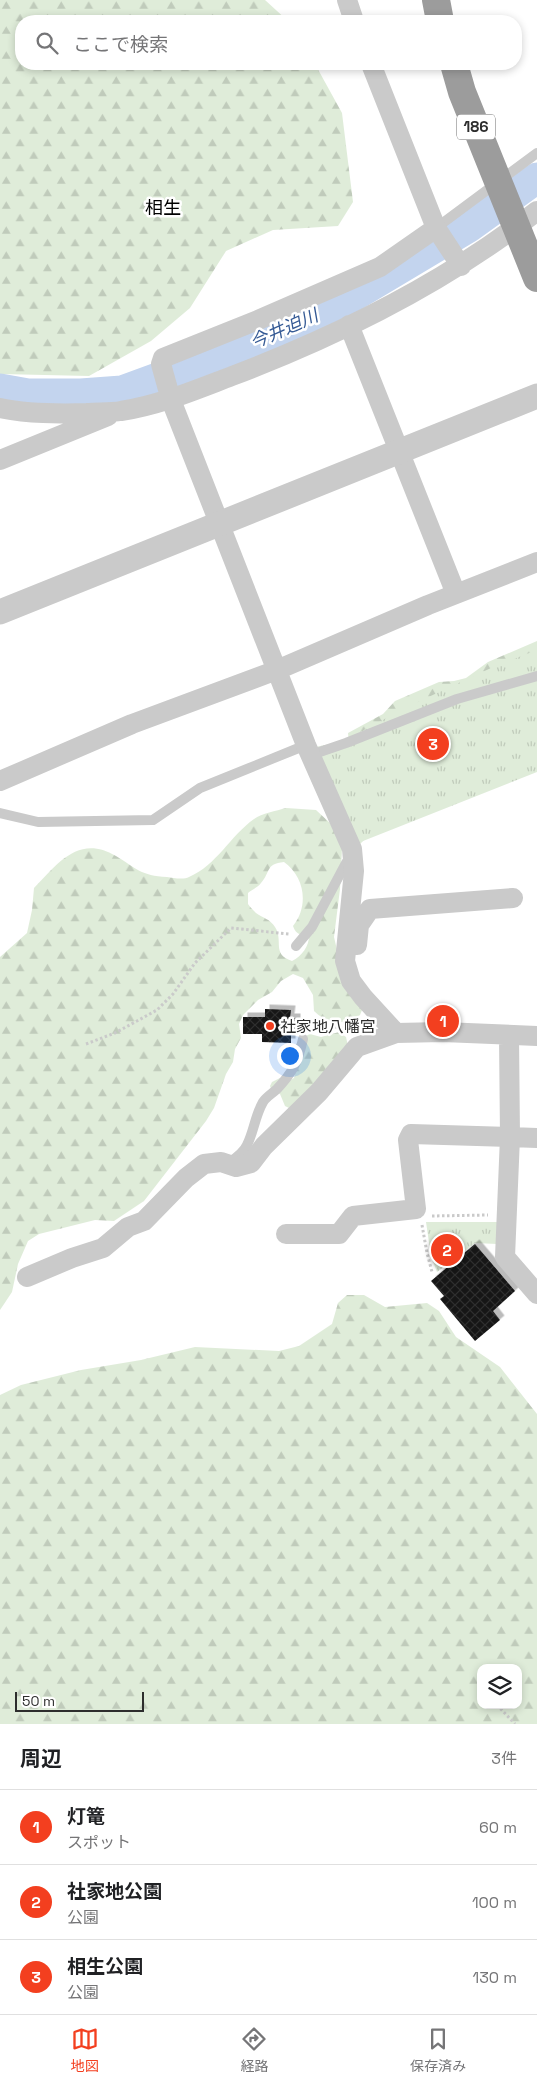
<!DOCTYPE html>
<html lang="ja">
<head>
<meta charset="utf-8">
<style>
  :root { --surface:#fff; --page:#f6f6f6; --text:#202124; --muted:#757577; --line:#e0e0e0; --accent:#f33f1f }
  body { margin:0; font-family:"Space Grotesk","Noto Sans JP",sans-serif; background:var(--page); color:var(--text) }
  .controls { position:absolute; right:15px; bottom:15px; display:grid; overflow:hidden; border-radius:10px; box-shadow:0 2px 8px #0003 }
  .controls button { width:45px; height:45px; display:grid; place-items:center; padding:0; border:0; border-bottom:1px solid var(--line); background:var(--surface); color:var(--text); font:25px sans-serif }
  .scale { position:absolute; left:15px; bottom:12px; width:129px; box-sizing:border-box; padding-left:5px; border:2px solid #2d2d2d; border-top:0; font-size:14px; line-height:18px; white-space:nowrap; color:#2d2d2d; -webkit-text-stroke:4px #fff; paint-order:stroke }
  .you { position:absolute; left:289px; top:1055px; width:18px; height:18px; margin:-12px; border:4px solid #fff; border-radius:50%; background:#1a73e8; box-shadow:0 0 0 8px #1a73e833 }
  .badge { display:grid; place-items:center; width:32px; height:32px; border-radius:50%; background:var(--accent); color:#fff; font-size:16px; font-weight:700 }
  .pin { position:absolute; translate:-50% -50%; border:2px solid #fff; box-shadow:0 1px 5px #0006 }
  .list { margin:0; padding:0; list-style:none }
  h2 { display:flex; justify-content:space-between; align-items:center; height:65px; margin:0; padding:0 20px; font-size:21px }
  h2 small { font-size:16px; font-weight:400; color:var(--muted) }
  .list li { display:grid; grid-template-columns:32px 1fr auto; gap:15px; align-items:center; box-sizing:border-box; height:75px; padding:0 20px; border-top:1px solid var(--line) }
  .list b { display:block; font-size:19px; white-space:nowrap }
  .list p { margin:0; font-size:16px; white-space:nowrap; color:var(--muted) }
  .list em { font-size:16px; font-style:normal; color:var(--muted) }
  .icon { flex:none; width:28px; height:28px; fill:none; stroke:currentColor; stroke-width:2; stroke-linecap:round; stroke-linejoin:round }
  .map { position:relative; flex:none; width:537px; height:1724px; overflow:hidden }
  .search { position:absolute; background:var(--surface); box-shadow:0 2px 8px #0003; left:15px; right:15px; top:15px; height:55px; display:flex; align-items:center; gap:12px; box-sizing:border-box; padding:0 18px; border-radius:20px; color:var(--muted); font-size:19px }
  .sheet { height:290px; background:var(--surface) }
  nav { display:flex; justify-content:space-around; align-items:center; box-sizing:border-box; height:70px; border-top:1px solid var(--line); background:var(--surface); font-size:14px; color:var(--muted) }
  nav a { display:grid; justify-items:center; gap:2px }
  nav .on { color:var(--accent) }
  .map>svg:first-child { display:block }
</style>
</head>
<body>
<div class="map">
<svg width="537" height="1724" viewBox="0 0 537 1724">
  <defs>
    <pattern id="forest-firs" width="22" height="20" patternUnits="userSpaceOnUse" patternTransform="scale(1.25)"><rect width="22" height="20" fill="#dfecd9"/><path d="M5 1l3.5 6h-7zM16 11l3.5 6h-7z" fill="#c0cbbb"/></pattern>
    <pattern id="park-tufts" width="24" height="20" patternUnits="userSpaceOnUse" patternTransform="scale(1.25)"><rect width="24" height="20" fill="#dfecd9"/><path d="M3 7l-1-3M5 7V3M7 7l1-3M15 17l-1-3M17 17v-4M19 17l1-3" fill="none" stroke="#c0cbbb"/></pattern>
    <pattern id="building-cross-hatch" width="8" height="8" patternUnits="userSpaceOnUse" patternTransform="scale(1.25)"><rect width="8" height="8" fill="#141414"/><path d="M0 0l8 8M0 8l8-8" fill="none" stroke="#2e2e2e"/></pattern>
    <filter id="shadow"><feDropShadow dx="4.5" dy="-4.5" stdDeviation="0" flood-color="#0004"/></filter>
  </defs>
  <rect width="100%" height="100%" fill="#fff"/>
  <path fill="url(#forest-firs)" fill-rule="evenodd" d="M0 0H265L288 21H21V64H315L342 113 353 202 338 226 273 230 226 251 190 308 151 341 89 376 0 374Z
    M537 641V671L359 845 348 733 383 714 395 701 439 682 454 681 466 678 488 662Z
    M286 808 316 810 330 823 342 849 340 889 334 937 344 980 360 1005 362 1010 360 1015C345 1026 327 1024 314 1011L313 995 303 978 293 974 281 981 272 992 258 1000 243 1015 239 1024 241 1038 235 1049 233 1062 226 1074 214 1108 206 1121 144 1201 114 1221 95 1220 39 1234 28 1241 18 1264 12 1292 0 1310V957L27 933 32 910 34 888C58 863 79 834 116 856 136 868 141 876 167 877 173 878 184 880 189 877 217 865 230 836 254 819 262 813 276 811 286 808ZM284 862C305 877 309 906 293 926 296 935 301 935 309 936 309 946 302 956 292 961 271 954 284 941 275 927 270 919 263 918 256 913 253 910 250 907 248 904V893C252 890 258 887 261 883 271 872 265 864 284 862Z
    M339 1032 346 1037 348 1046 346 1056 289 1108 285 1106 280 1094 272 1091 270 1086 272 1082 280 1078 289 1081 294 1078 295 1074 290 1068 289 1060 299 1039 310 1034 321 1037Z
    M347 1295H364L385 1307 427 1303 439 1311 456 1337 500 1367 537 1414V1724H0V1395L21 1385 81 1370 141 1360 195 1347 279 1351 299 1346 332 1324 338 1303ZM481 1668H518V1705H481Z"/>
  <path fill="url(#park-tufts)" d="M537 650V772L358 843 316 747 343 741 409 706 491 668Z
    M426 1222H497V1244L475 1243 437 1272 431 1256Z"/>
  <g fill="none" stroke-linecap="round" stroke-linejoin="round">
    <path stroke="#c3d4ee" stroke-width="31" d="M0 389 28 394H81L122 391 242 347 342 303 469 227 537 178"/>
  </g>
  <path fill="url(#building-cross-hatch)" filter="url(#shadow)" d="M265 1009 291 1010 290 1018H296V1035H291V1043L262 1042V1034H243V1017H265Z
    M475 1244 515 1291 493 1311 500 1320 475 1341 440 1299 444 1296 431 1281Z"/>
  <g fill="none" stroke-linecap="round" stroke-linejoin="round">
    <path stroke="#cacaca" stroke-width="3" stroke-dasharray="2.5 2.5" stroke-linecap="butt" d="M315 1025 353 1029
      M86 1044 115 1033 157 1010 173 994 195 963 231 928 289 934
      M432 1216 488 1215
      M422 1225 427 1253 432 1272
      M497 1705 515 1724"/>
    <path stroke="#cacaca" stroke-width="10" d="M436 228 537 153
      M311 755 346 743 457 699 537 676
      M0 813 38 822 153 820 200 788 306 745
      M296 946 312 927 346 863 352 859
      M227 1164C234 1159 243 1154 247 1145 254 1131 255 1116 263 1102 266 1097 273 1093 277 1089 293 1072 298 1062 303 1039"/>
    <path stroke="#cacaca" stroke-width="20" d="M347 0 354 21
      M371 64 436 228 461 266
      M436 228 380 267 258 320 163 358 161 364 171 400 306 745 352 849 354 871 345 961 351 981 363 997 396 1033 443 1032 537 1036
      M349 325 456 594
      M0 408C29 414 57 414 87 413 98 412 110 413 121 411 160 405 195 390 232 376 340 335 446 282 537 211
      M0 460 108 416
      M0 781 132 724 277 670 428 605 537 562
      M357 945 359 925 370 909 513 898
      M509 1035 510 1137 537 1138
      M286 1234H339L353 1216 416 1209 408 1140 411 1134 510 1137 505 1257 537 1294
      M27 1277 72 1258 103 1248 128 1227 144 1221 186 1178 204 1164 221 1162 236 1167 251 1163 264 1146 319 1092 357 1047 396 1033"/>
    <path stroke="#cacaca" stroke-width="25" d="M0 612 537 396"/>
    <path stroke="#9c9c9c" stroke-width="28" d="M436 0 440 21
      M454 64 462 92 537 278"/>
  </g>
  <circle fill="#f33f1f" stroke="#fff" stroke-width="2" cx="270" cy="1026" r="5"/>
  <g text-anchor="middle" stroke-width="5" stroke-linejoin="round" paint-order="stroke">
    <rect fill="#fff" stroke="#6c6c6c" stroke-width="1" x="457" y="114.5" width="38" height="25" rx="4"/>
    <g font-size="15" font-weight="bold" fill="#2d2d2d">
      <text x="476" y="132">186</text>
    </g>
    <g font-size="16" fill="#2d2d2d" stroke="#fff" text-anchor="start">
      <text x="280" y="1032">社家地八幡宮</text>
    </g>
    <g font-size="18" fill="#000" stroke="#fff">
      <text x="163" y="214">相生</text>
    </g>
    <g font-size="18" font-style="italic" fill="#355a95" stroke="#fff">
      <text transform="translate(284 329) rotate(-24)" y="6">今井迫川</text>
    </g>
  </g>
</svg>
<div class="controls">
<button><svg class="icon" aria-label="layers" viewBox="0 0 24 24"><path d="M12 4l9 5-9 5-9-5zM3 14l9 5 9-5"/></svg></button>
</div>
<div class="scale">50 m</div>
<div class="you"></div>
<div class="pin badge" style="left:443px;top:1021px">1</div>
<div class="pin badge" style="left:447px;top:1250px">2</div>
<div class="pin badge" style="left:433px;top:744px">3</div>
<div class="search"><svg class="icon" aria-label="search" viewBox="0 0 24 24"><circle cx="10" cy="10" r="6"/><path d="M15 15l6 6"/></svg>ここで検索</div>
</div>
<section class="sheet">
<h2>周辺<small>3件</small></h2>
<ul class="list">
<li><span class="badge">1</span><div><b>灯篭</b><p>スポット</p></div><em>60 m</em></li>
<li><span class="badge">2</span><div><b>社家地公園</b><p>公園</p></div><em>100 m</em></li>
<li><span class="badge">3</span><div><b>相生公園</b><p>公園</p></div><em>130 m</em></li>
</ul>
</section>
<nav>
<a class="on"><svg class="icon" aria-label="map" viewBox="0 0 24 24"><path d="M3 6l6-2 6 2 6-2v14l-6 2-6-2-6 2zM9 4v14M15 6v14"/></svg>地図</a>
<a><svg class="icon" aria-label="directions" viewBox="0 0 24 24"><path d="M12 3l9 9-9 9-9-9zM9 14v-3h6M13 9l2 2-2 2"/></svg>経路</a>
<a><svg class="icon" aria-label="saved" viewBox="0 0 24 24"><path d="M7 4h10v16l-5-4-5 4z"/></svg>保存済み</a>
</nav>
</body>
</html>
